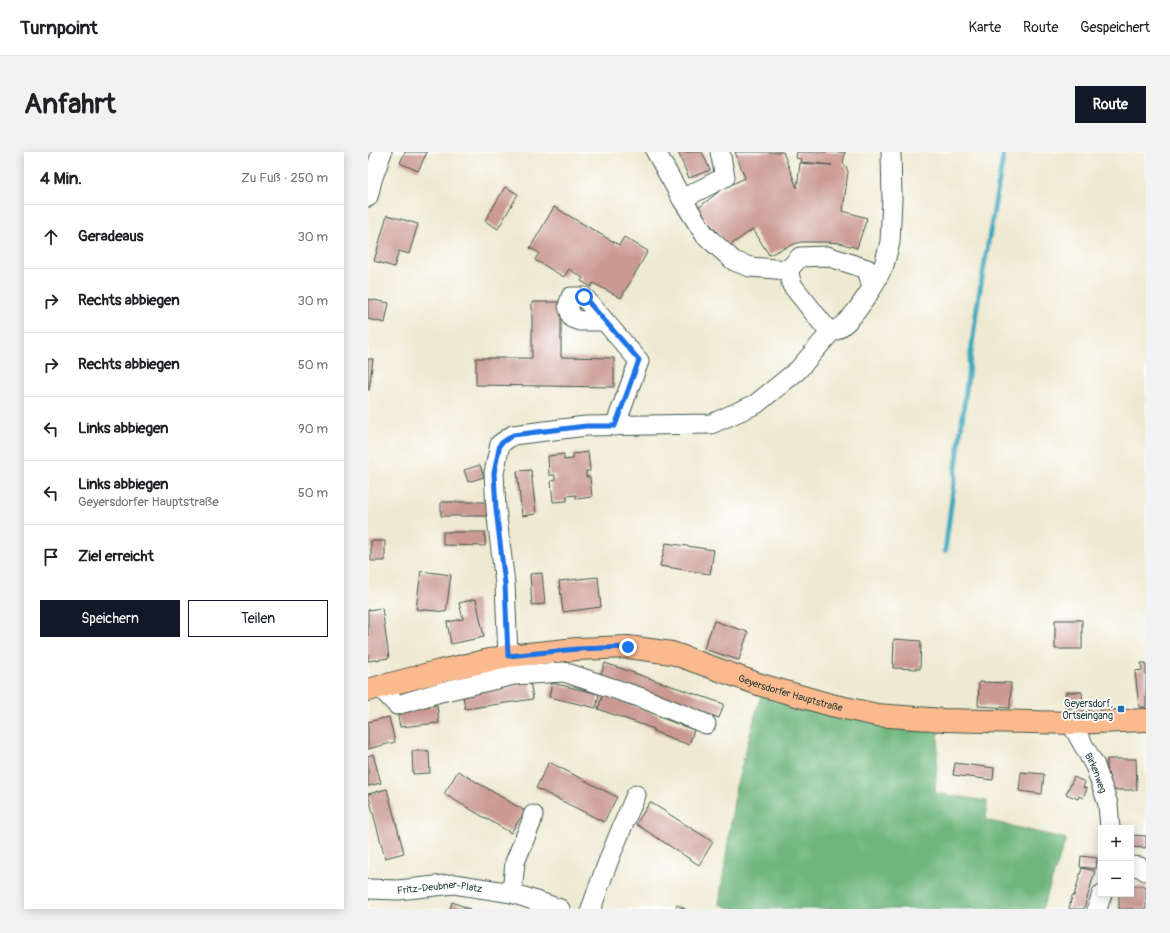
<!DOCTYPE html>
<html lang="de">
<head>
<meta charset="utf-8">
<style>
  :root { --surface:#fff; --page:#f2f2f2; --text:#202124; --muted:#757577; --line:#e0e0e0; --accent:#111827 }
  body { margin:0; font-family:Pangolin,sans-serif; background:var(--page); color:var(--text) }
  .controls { position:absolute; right:12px; bottom:12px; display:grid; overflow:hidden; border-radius:0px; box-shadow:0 2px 10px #0003 }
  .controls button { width:36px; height:36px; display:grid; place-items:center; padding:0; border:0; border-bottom:1px solid var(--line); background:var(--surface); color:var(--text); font:20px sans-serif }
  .stop { position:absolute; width:12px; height:12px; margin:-9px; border:3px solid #1a73e8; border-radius:50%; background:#fff }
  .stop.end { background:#1a73e8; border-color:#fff; box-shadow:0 1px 4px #0008 }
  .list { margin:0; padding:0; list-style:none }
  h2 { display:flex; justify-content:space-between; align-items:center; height:52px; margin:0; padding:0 16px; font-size:17px }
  h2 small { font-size:13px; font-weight:400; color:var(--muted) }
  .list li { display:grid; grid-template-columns:26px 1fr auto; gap:12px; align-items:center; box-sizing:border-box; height:64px; padding:0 16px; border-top:1px solid var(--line) }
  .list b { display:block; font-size:15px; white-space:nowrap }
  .list p { margin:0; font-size:13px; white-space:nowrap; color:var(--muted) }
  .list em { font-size:13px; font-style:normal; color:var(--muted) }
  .actions { display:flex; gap:8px; padding:12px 16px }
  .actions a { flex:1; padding:9px 0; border:1px solid var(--accent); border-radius:0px; text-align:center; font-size:14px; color:var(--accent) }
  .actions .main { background:var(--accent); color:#fff }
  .icon { flex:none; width:22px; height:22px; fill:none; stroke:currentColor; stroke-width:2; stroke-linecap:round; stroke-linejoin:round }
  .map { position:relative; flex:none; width:778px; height:757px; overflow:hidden; border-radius:0px }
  header { display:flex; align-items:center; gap:24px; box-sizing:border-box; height:56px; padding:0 20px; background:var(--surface); border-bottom:1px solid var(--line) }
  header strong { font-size:19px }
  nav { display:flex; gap:22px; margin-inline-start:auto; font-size:14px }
  .intro { display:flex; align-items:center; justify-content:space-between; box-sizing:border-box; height:96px; padding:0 24px }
  h1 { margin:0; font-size:28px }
  .button { padding:10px 18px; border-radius:0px; background:var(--accent); color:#fff; font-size:14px; font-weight:700 }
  main { display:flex; gap:24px; padding:0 24px }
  aside { flex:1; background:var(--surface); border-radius:0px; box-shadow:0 2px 10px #0003 }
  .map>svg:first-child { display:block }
</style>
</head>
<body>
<header>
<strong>Turnpoint</strong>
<nav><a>Karte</a><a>Route</a><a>Gespeichert</a></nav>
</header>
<div class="intro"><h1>Anfahrt</h1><a class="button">Route</a></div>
<main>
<aside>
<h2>4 Min.<small>Zu Fuß · 250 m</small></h2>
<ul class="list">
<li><svg class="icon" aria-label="ahead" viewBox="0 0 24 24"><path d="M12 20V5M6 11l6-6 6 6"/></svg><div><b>Geradeaus</b></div><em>30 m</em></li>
<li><svg class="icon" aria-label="right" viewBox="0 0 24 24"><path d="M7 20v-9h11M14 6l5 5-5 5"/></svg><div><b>Rechts abbiegen</b></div><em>30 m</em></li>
<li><svg class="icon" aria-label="right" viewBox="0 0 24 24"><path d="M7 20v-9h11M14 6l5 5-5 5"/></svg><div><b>Rechts abbiegen</b></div><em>50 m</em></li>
<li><svg class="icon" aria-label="left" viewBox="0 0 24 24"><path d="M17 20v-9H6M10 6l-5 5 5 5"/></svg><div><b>Links abbiegen</b></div><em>90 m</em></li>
<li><svg class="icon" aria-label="left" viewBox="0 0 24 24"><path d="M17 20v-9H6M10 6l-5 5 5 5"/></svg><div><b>Links abbiegen</b><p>Geyersdorfer Hauptstraße</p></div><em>50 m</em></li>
<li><svg class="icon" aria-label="arrive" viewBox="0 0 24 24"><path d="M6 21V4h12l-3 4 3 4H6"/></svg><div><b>Ziel erreicht</b></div></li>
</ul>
<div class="actions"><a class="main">Speichern</a><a>Teilen</a></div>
</aside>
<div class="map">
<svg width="778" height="757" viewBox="0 0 778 757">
  <rect width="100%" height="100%" fill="#fff"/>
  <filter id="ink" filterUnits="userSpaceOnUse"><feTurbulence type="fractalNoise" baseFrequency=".025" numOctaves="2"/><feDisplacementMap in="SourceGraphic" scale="8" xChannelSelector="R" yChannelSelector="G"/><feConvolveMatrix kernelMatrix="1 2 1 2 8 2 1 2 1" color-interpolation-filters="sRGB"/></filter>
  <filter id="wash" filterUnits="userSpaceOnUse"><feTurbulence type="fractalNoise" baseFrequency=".012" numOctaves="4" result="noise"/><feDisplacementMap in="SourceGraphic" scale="16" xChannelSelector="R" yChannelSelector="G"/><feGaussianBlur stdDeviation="0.9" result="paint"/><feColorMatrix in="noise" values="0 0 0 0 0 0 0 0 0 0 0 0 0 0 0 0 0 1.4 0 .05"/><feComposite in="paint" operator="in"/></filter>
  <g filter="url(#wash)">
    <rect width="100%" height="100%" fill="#eee9d0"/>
    <path fill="#6eb67d" stroke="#467a58" d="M393 542 571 576 567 641 619 649 618 668 698 687 674 757H366L351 752 368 635Z"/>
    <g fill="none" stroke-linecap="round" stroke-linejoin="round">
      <path stroke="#3ea8be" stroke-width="5" d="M577 399 609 155 636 0"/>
    </g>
    <g id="blocks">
      <path fill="#ca9991" d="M37 0H59L50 19 32 11Z
        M310 0H334L342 18 321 26Z
        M367 0H415L429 36 432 11 464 13 433 10 434 7 428 6 429 0H477L475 12 478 14 480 20 475 59 499 66 489 96 472 91 459 90H432L416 96 401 103 385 77 361 94 329 57 354 37 377 26Z
        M137 35 150 42 130 77 117 69Z
        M186 55 251 93 256 85 280 99 253 146 225 131 223 135 213 129 215 126 201 117 196 125 167 108 171 101 162 96Z
        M19 63 50 72 41 102 31 99 26 115 6 109Z
        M0 147 21 151 17 171 0 167Z
        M164 150H193V205L246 206V235L108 233V206H164Z
        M0 207H5L1 238H0Z
        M220 300 222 319H218V325H222L224 345 208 347V343L199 344V349L185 350 183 329 187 328V323H181L180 304 196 302V308L205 307V302Z
        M112 313 116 325 100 330 96 318Z
        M163 318 168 362 154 364 149 319Z
        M73 350H119V364H73Z
        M75 380H117V394L75 393Z
        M3 389H17V409H3Z
        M298 391 346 398 342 422 292 414Z
        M53 419 83 423 78 460 48 457Z
        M174 421 177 452 164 453 162 422Z
        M230 425 233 455 195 460 191 429Z
        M108 447 116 485 83 492 79 470 95 467 91 451Z
        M14 456 21 506 0 509V458Z
        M687 468H714V497H687Z
        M346 469 380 480 371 508 336 497Z
        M526 487 553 489 552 517 525 516Z
        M237 511 356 552 351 566 232 525Z
        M773 511H778V555H771L767 519 774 518Z
        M162 528 165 547 97 557 94 537Z
        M611 530 643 531 642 556 610 554Z
        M184 531 231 542 228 556 181 545Z
        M698 540H714L715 555 698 556Z
        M235 543 291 563V565L326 578 321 593 285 579 286 577 230 557Z
        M69 553 71 571 32 575 29 559Z
        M21 565 27 590 0 597V570Z
        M44 599H61L62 621 45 622Z
        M5 602 13 631 0 634V604Z
        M739 607H768L769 638H739Z
        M181 610 249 645 236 670 168 636Z
        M587 611 626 616 625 628 585 623Z
        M90 619 157 659 143 681 76 642Z
        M653 620 676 622 674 642 651 639Z
        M706 625 717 630 715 635 719 637 715 646 711 644 710 647 698 642Z
        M19 637 36 701 17 706 0 642Z
        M282 650 345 690 331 713 268 672Z
        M763 683 778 684V696L763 695Z
        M713 704 729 706 728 717 712 715Z
        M714 716 727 719 716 757H701L704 744H706Z
        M763 734H778V757H751V742H763Z
        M84 750 102 757H82Z
        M309 753 317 757H307Z"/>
    </g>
  </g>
  <g filter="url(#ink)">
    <use href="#blocks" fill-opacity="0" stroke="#3e574b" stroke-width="1"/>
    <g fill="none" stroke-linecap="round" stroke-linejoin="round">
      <defs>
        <g id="minor">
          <path d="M0 45 4 28 14 0"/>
          <path d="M314 47 357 25 352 0"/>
          <path d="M420 118 432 105 459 104 499 117 504 136C493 153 481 173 462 181"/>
          <path d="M504 136 516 113 522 90 524 47 523 0"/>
          <path d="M237 169H212L204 166 200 154 203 145H216L271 209 247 274"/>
          <path d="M140 504 137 432 128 357 126 321 132 292 145 283 218 274 343 272 388 252 430 218 462 181 424 133 420 118 382 115 366 109 337 83 314 47 288 0"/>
          <path d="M12 535 29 553 73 540 146 523 196 520 274 546 338 572"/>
          <path id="s1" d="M703 571 727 614 740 652 742 676"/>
          <path d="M763 714 772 715 778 719"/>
          <path id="s2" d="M0 737 30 738 86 732 144 741 192 757"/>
          <path d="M144 741 147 710 163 671 165 663"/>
          <path d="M223 757C236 718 251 681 268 643"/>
          <path d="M729 757 734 742"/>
        </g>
        <g id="major">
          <path id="s3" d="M0 538 72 519 140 504 209 497 260 495 304 501 393 533 463 553 509 563 575 568 703 571 778 568"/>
        </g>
      </defs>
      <use href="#minor" stroke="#3e574b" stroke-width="21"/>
      <use href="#major" stroke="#3e574b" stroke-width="24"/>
      <use href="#minor" stroke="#fff" stroke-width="19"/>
      <use href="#major" stroke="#fbba8d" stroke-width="22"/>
    </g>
  </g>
  <g fill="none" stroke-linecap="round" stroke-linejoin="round" filter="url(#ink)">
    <path stroke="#1a73e8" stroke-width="5" d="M216 145 271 208 247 274H218L145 283 132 292 126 321 128 357 137 432 140 504 209 497 260 495"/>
  </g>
  <rect fill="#1f6fb2" stroke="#fff" stroke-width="1.5" x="749" y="553" width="8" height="8" rx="2"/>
  <g text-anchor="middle" stroke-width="3.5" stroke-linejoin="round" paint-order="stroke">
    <g font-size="10" fill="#1f3d34" stroke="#fff">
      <text dy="4" stroke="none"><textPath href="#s3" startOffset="434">Geyersdorfer Hauptstraße</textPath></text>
      <text dy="4" stroke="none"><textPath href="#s1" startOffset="56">Birkenweg</textPath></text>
      <text dy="4" stroke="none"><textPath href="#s2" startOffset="72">Fritz-Deubner-Platz</textPath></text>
    </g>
    <g font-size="10" fill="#1f3d34" stroke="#fff" text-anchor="end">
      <text x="745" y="555">Geyersdorf,<tspan x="745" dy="12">Ortseingang</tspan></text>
    </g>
  </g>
</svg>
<div class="controls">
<button>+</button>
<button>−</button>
</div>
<div class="stop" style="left:216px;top:145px"></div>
<div class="stop end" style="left:260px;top:495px"></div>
</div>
</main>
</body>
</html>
